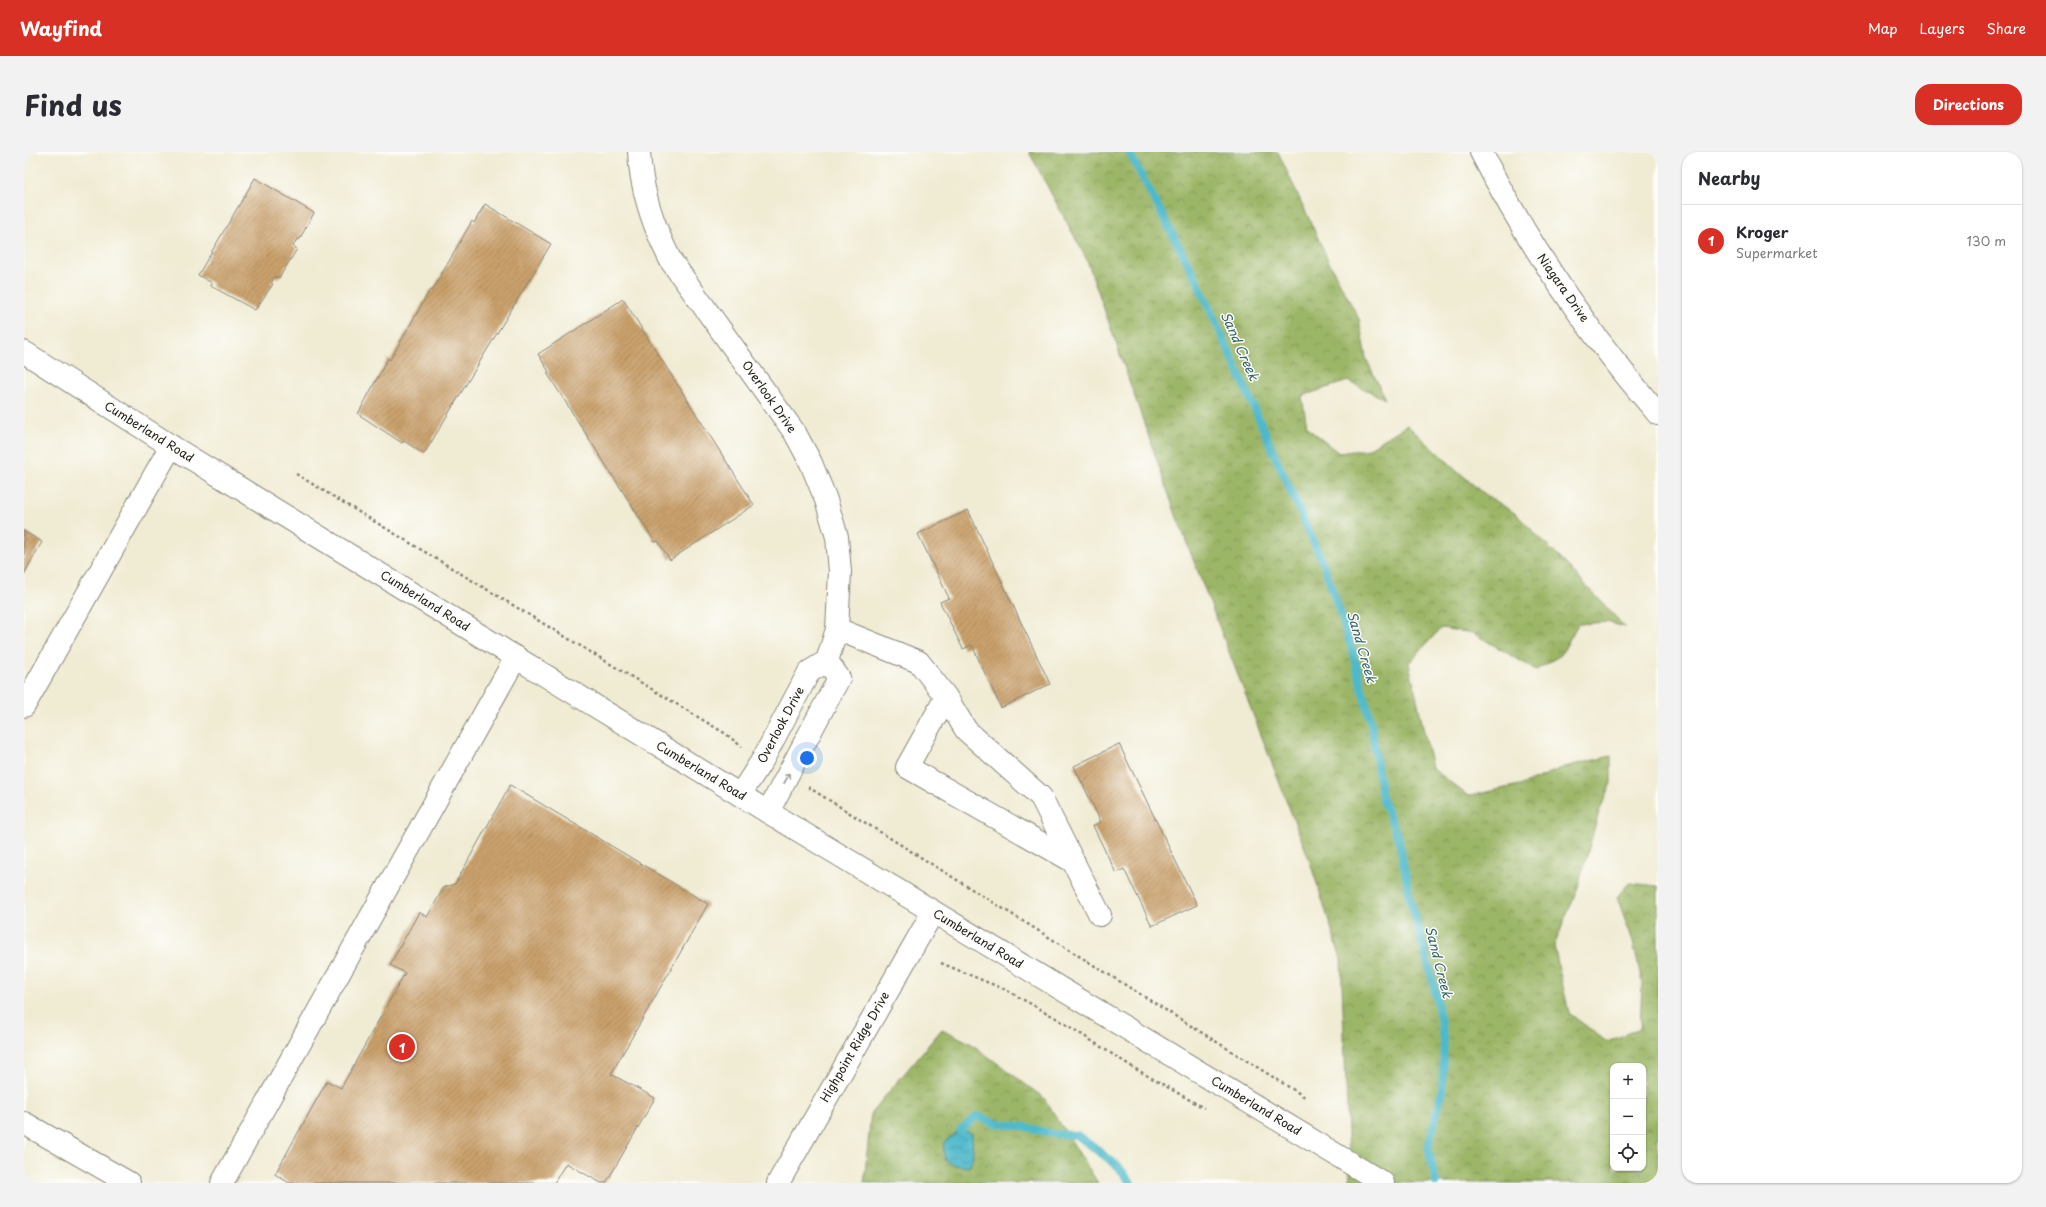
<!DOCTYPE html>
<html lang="en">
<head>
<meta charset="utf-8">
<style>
  :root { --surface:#fff; --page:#f2f2f3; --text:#2b2b33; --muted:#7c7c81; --line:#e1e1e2; --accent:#d93025 }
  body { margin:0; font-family:"Playpen Sans",sans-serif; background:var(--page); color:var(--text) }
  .controls { position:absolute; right:12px; bottom:12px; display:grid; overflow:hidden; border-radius:8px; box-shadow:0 1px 3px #0004 }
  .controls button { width:36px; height:36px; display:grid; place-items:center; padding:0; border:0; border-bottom:1px solid var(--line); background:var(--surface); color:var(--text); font:20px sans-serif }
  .you { position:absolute; left:783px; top:606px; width:14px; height:14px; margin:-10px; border:3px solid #fff; border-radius:50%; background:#1a73e8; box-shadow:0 0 0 6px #1a73e833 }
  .badge { display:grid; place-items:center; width:26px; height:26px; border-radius:50%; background:var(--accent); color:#fff; font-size:13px; font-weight:700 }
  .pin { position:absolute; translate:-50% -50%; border:2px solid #fff; box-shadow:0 1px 4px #0006 }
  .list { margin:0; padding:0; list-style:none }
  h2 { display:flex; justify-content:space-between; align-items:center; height:52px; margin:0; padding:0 16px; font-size:17px }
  h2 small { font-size:13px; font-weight:400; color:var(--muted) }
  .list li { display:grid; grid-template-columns:26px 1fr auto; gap:12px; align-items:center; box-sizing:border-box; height:72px; padding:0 16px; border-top:1px solid var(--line) }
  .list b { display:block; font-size:15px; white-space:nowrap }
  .list p { margin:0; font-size:13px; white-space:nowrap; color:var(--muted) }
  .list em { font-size:13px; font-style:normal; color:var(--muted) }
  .icon { flex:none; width:22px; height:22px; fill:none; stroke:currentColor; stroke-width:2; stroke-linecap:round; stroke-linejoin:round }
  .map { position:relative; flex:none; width:1634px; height:1031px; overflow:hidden; border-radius:16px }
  header { display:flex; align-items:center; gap:24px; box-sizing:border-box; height:56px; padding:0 20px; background:var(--accent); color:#fff }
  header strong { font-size:19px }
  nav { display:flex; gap:22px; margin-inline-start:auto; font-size:14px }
  .intro { display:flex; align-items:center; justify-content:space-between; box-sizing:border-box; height:96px; padding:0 24px }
  h1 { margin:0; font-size:28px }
  .button { padding:10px 18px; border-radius:16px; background:var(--accent); color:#fff; font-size:14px; font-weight:700 }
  main { display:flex; gap:24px; padding:0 24px }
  aside { flex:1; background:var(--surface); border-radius:16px; box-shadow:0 1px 3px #0004 }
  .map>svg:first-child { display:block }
</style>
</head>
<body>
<header>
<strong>Wayfind</strong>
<nav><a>Map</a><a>Layers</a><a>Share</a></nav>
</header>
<div class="intro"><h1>Find us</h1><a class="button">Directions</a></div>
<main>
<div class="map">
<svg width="1634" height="1031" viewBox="0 0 1634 1031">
  <defs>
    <pattern id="forest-crowns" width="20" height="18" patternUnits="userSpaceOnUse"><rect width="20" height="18" fill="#9cb667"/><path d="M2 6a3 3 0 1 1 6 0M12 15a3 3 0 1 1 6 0" fill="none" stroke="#7e9354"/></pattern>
    <pattern id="water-waves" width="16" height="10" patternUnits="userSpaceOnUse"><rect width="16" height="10" fill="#4eb9ca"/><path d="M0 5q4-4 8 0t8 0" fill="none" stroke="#449ead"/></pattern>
    <pattern id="building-hatch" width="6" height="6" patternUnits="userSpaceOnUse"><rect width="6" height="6" fill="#caa16d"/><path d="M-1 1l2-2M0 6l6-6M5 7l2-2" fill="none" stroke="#a38259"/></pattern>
  </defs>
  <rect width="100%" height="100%" fill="#fdfcf7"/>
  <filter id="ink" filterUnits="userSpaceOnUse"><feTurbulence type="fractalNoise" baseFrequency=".025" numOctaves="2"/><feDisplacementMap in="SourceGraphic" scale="8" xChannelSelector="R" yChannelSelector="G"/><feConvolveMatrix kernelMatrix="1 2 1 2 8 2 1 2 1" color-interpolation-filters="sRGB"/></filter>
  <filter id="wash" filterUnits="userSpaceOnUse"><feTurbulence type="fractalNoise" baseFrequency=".012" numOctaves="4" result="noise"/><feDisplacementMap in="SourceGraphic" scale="16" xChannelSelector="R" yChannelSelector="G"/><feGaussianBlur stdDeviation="0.9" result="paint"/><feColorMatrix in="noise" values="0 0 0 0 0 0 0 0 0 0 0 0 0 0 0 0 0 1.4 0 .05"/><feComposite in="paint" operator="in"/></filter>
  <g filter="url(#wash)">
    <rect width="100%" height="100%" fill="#f0ebd3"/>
    <path fill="url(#forest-crowns)" stroke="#5c6942" fill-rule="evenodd" d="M1005 0H1254L1305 110 1335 167 1342 206 1361 247 1324 229 1278 244 1283 276 1315 301 1344 297 1383 273 1455 338 1492 362 1539 409 1601 475 1583 470 1554 472 1537 503 1512 518 1449 481 1417 476 1385 511 1408 616 1444 644 1500 632 1540 615 1587 604V631L1575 660 1554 735 1530 794 1545 861 1583 890 1616 876 1618 831 1609 789 1593 745 1605 731 1634 734V1031H1326L1317 807 1285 707 1152 363 1063 108ZM1589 914H1619V1016H1589Z
      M918 877 946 891 1020 946 1074 1031H840L847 961Z"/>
    <path fill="url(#water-waves)" stroke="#356a73" d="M936 978 948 981 949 1004 945 1015 930 1013 921 1008 919 991Z"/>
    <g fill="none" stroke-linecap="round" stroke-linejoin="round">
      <path stroke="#4eb9ca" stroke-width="8" d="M1105 0 1171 125 1203 195 1301 416 1327 494 1347 571 1358 647 1375 688 1386 747 1410 834 1420 888 1418 940 1404 995 1412 1031
        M936 978 953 964 971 971 1002 975 1029 982 1053 983 1094 1014 1107 1031"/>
    </g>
    <g id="blocks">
      <path fill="url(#building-hatch)" d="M231 26 290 61 275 88 273 87 269 94 273 97 255 126 251 124 247 131 249 132 231 158 187 134 188 131 174 123Z
        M461 52 527 92 400 302 380 289 378 291 334 262 364 206 366 208 406 138 408 139 448 69 450 71Z
        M599 147 730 353 646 408 634 389 631 390 523 221 525 220 514 202Z
        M944 358 1026 532 977 556 948 493 939 497 916 450 925 446 894 382Z
        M0 379 18 390 0 422Z
        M1095 592 1173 753 1128 774 1100 717 1092 721 1069 674 1077 670 1050 614Z
        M486 633 684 752 587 922 631 946 582 1031H577L542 1011 530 1031H265L251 1022 303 929 317 936 381 821 366 813 395 760 403 765 420 735 431 732Z"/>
    </g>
  </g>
  <g filter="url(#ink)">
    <use href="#blocks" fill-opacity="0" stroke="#868478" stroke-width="1"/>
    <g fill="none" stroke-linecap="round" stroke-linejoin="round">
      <defs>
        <path id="minor" d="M615 0C617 39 629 74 647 109L771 281 787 311 802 348 813 385 816 420 813 477 803 509 785 520 739 607 716 643
          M1457 0C1505 94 1565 182 1634 262
          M813 477 895 510 922 545 942 578 1017 645 1076 763
          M922 545 883 615 1050 710
          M0 554 147 294
          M744 660 815 526 803 509
          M0 971 105 1031
          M198 1031 492 505
          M754 1031 909 760"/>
        <path id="major" d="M0 200 147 294 744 660 1359 1031"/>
      </defs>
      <use href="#minor" stroke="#868478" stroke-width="24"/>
      <use href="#major" stroke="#868478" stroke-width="24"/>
      <path stroke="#868478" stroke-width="2.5" stroke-dasharray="3 3" stroke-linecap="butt" d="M272 322 702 582 718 595
        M784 635 1281 945
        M917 811 982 838 1032 866 1110 916 1180 956"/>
      <use href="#minor" stroke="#fff" stroke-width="22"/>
      <use href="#major" stroke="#fff" stroke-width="22"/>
    </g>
    <defs><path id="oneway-shaft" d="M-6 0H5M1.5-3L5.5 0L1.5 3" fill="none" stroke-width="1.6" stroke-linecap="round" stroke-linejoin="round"/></defs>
    <use stroke="#999" href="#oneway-shaft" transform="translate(763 626) rotate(-61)"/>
  </g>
  <g text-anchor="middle" stroke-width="3" stroke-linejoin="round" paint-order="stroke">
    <g font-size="12" fill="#1c1c1c" stroke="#fdfcf7">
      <text transform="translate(1539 136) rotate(55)" y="4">Niagara Drive</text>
      <text transform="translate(745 245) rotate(55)" y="4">Overlook Drive</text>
      <text transform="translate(125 280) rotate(32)" y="4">Cumberland Road</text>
      <text transform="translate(401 449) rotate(32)" y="4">Cumberland Road</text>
      <text transform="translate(757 573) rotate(-62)" y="4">Overlook Drive</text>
      <text transform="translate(677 619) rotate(31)" y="4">Cumberland Road</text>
      <text transform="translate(954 787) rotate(31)" y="4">Cumberland Road</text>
      <text transform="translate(831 895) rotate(-60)" y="4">Highpoint Ridge Drive</text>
      <text transform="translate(1232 954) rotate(31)" y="4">Cumberland Road</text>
    </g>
    <g font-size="13" font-style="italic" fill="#32636a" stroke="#fdfcf7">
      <text transform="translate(1216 194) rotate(66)" y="5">Sand Creek</text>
      <text transform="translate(1338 495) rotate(74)" y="5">Sand Creek</text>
      <text transform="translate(1415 810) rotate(76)" y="5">Sand Creek</text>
    </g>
  </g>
</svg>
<div class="controls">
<button>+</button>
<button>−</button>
<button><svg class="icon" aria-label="locate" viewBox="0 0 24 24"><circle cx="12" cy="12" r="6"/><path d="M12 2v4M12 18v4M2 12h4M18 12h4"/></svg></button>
</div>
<div class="you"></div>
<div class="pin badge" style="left:378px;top:895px">1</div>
</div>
<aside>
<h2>Nearby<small></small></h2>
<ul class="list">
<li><span class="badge">1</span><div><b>Kroger</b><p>Supermarket</p></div><em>130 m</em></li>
</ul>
</aside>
</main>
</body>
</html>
